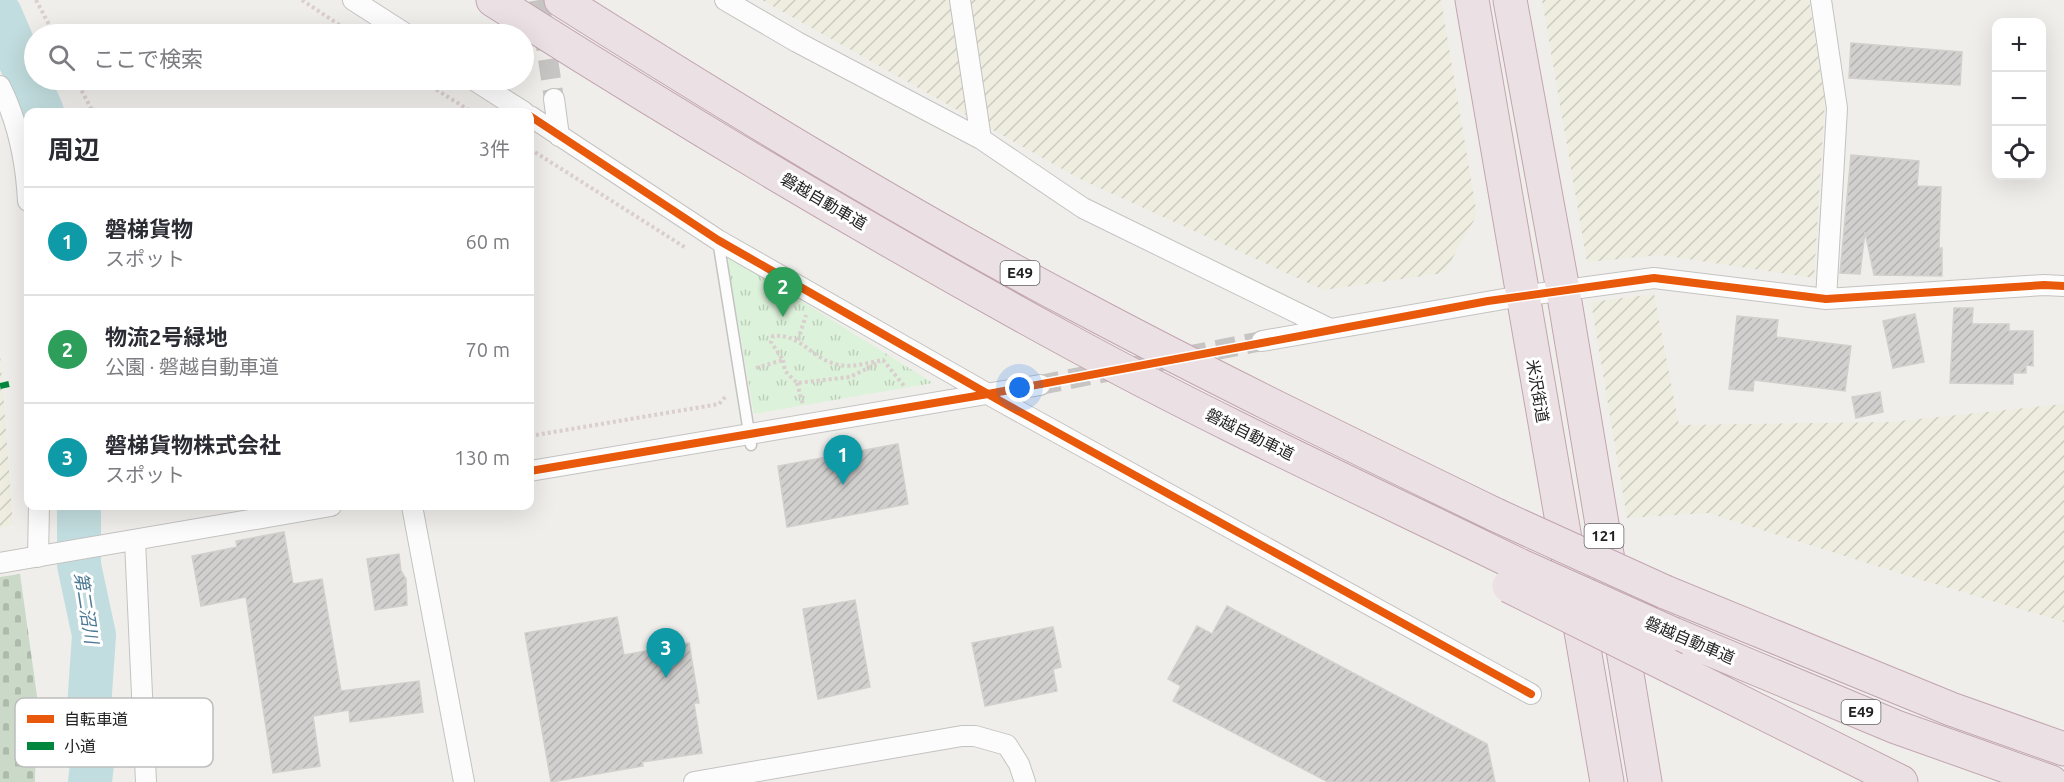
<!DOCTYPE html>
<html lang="ja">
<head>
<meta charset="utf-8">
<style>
  :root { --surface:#fff; --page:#f7f7f7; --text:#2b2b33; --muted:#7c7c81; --line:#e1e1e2; --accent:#6a6968 }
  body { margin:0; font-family:Ubuntu,"Noto Sans JP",sans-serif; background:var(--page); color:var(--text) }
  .controls { position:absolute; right:18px; top:18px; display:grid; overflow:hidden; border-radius:12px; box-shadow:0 6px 24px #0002 }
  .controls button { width:54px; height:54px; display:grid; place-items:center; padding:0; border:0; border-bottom:2px solid var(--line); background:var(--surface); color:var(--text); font:30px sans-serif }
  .you { position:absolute; left:1020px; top:388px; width:21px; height:21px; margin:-15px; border:4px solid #fff; border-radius:50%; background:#1a73e8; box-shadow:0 0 0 9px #1a73e833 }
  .badge { display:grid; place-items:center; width:39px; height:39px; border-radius:50%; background:var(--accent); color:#fff; font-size:20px; font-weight:700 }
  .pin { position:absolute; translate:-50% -50px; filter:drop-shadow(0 2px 3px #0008) }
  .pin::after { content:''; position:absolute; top:32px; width:21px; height:18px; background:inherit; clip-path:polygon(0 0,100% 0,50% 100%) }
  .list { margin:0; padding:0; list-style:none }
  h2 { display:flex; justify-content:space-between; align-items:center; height:78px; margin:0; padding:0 24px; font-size:26px }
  h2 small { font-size:20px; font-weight:400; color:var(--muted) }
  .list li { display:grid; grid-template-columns:39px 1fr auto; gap:18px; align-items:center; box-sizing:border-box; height:108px; padding:0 24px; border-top:2px solid var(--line) }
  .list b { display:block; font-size:22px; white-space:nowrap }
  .list p { margin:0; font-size:20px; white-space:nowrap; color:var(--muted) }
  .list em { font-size:20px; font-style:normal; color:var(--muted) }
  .icon { flex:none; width:33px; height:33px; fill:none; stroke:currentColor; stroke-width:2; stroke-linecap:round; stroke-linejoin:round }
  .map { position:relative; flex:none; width:2064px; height:782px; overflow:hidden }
  .search { position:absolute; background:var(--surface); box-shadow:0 6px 24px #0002; left:24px; top:24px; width:510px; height:66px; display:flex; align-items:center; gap:15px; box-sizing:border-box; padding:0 21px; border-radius:33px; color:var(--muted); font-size:22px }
  .panel { position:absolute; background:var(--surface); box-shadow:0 6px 24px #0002; left:24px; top:108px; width:510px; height:402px; border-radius:12px }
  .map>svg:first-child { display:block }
</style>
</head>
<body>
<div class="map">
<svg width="2064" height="782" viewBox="0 0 2064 782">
  <defs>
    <pattern id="farmland-furrows" width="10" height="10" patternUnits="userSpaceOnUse" patternTransform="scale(1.5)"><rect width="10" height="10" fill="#eeede0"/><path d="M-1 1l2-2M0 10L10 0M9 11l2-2" fill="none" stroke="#cccbc0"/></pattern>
    <pattern id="cemetery-stones" width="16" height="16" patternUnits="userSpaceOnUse" patternTransform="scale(1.5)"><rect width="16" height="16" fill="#cbd9c9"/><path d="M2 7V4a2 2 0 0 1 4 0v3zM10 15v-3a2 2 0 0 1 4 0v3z" fill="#aebaac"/></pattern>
    <pattern id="park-tufts" width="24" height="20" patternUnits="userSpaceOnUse" patternTransform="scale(1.5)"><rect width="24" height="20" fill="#ddf2da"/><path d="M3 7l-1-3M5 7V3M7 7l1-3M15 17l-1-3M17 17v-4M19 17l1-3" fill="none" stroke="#bdcfbb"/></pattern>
    <pattern id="building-hatch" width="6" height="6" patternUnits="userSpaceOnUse" patternTransform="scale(1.5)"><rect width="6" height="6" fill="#d2d0ce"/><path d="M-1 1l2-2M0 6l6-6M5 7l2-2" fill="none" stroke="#b4b2b1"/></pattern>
  </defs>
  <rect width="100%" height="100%" fill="#f0eeeb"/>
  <path fill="url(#farmland-furrows)" d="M762 0H1441L1477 215 1444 273 1324 290 1082 180Z
    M1542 0H1809L1825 99 1814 278 1661 255 1587 262Z
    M1654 294 1679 425 1890 422 2064 404V622L1918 579 1708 513 1627 518 1591 302Z
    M0 352 13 525 0 528Z"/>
  <path fill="url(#cemetery-stones)" d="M20 574 37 696 35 782H0V577Z"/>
  <path fill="url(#park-tufts)" d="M726 254 933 383 754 414Z"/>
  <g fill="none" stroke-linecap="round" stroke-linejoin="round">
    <path stroke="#c2dddf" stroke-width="44" d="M0 14 42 112
      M79 506V565L94 635 89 708 93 755 90 782"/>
  </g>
  <path fill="url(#building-hatch)" stroke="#d3cfcd" stroke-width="1.5" d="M1851 43 1962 52 1960 85 1849 78Z
    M1851 155 1919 161 1917 186 1941 187 1939 248H1942V276L1874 275 1865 232 1860 274 1840 273Z
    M1954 308H1973L1972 324H2009V331H2033V366L2026 365V373H2013V384L1950 383Z
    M1915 314 1924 362 1893 368 1883 321Z
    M1737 316 1778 320 1776 337 1851 346 1845 391 1754 380 1753 391 1729 389Z
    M1880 392 1883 412 1856 418 1852 397Z
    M898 444 908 504 787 527 778 466Z
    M284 532 293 584 322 579 341 691 419 681 423 712 350 722 349 710 313 716 320 766 273 773 246 597 201 606 192 556 237 547 236 541Z
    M399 554 401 571 406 579 407 605 375 610 367 559Z
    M855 600 870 687 818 699 803 609Z
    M1227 606 1487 744 1495 782H1328L1173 701 1181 686 1168 679 1197 626 1212 634Z
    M617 617 624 655 689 643 699 703H694L702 753 642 762 643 766 551 782 525 633Z
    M1053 627 1061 667 1053 669 1057 691 985 706 972 643Z"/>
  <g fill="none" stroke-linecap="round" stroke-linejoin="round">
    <path stroke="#c7c5c3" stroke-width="20" stroke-dasharray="20 10" stroke-linecap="butt" d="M539 0 554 99
      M1040 385 1262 341"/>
    <defs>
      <path id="lane" d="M718 240 751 445"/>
      <path id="street" d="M353 0 406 34
        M725 0 797 42 981 139 1083 208 1330 329
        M960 0 981 139
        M1821 0 1837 108 1826 299
        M474 80 524 112
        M0 86C18 122 26 161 28 201
        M554 99 559 136
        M530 116 718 240 1002 402 1531 694
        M1262 341 1521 296 1654 278 1826 299 2044 285 2064 286
        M530 471 1040 385
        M412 506 464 782
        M135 541 146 782
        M38 557 39 506
        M0 563 331 506
        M694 782 962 736H975L1007 745 1019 764 1025 782"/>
      <path id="highway" d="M493 0C680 119 871 233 1065 339 1213 420 1367 491 1519 565
        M561 0C729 106 903 213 1079 306 1216 379 1356 447 1496 515
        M1472 0 1607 782
        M1510 0 1563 290 1645 782
        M1665 592 1951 709 2064 749
        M1673 634 1896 727 2051 782
        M1675 669 1901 782"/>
    </defs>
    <use href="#lane" stroke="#c3c3c1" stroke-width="13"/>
    <use href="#street" stroke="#c3c3c1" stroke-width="22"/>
    <use href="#highway" stroke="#c2a5b1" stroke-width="35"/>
    <path stroke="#dacece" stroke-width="4" stroke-dasharray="3 3" stroke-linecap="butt" d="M36 0 54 34
      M302 0 353 34
      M76 80 93 112
      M421 80 472 112
      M530 149 686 248
      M798 340 806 315
      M783 360 785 371 797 383 850 377 880 362
      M756 368 783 360 771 342 773 336C801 333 813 361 840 365 853 368 870 362 883 360L905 387
      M797 383 803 405
      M530 436 719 404 726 396"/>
    <use href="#lane" stroke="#fdfcfc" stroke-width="10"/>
    <use href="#street" stroke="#fdfcfc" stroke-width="20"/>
    <use href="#highway" stroke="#ebe1e4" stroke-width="33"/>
    <defs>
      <path id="highway-bridge" d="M1496 515 1665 592
        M1519 565 1673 634
        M1509 586 1675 669"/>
    </defs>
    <use href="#highway-bridge" stroke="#c2a5b1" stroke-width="35" stroke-linecap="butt"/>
    <use href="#highway-bridge" stroke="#ebe1e4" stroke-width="33"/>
    <path stroke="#00873e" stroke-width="6" stroke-dasharray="12 6" stroke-linecap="butt" d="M0 386 9 384"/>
    <defs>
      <path id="cycleway" d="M530 116 718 240 1002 402 1531 694
        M530 471 988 394 1488 301 1654 278 1826 299 2044 285 2064 286"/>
    </defs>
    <use href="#cycleway" stroke="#fff" stroke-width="11"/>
    <use href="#cycleway" stroke="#e8590c" stroke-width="8"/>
  </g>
  <g text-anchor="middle" stroke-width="6" stroke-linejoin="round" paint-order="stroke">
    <g fill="#fff" stroke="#646464" stroke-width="1.5">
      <rect x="1000.5" y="261" width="39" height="24" rx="4.5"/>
      <rect x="1584.5" y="524" width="39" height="24" rx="4.5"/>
      <rect x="1841.5" y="700" width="39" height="24" rx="4.5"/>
    </g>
    <g font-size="15" font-weight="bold" fill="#222">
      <text x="1020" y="278">E49</text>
      <text x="1604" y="541">121</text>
      <text x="1861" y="717">E49</text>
    </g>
    <g font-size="16" fill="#222" stroke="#fff">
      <text transform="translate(824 201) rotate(30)" y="6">磐越自動車道</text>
      <text transform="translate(1538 391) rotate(80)" y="6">米沢街道</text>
      <text transform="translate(1250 434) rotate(26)" y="6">磐越自動車道</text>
      <text transform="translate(1690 640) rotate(23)" y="6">磐越自動車道</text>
    </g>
    <g font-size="18" font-style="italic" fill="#4c7993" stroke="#fff">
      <text transform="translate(86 608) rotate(81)" y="6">第二沼川</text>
    </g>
  </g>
  <rect x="15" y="698" width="198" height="69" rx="9" fill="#fff" stroke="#bdbdbd" stroke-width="1.5"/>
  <rect x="27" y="715" width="27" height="8" fill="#e8590c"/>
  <rect x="27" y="742" width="27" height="8" fill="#00873e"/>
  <g font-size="16" fill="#222">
    <text x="64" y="725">自転車道</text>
    <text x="64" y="752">小道</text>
  </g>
</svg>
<div class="controls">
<button>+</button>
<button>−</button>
<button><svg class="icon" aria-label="locate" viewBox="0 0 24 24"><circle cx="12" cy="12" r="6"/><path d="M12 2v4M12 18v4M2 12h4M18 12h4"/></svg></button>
</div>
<div class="you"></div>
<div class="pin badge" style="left:843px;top:485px;background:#0f9aa8">1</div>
<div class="pin badge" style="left:783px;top:317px;background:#2e9e5b">2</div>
<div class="pin badge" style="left:666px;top:678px;background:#0f9aa8">3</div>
<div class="search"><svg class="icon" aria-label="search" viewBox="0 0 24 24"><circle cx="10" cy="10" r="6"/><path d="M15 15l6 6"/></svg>ここで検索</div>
<section class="panel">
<h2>周辺<small>3件</small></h2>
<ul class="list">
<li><span class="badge" style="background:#0f9aa8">1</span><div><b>磐梯貨物</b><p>スポット</p></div><em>60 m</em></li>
<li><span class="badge" style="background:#2e9e5b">2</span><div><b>物流2号緑地</b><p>公園 · 磐越自動車道</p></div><em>70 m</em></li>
<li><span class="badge" style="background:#0f9aa8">3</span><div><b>磐梯貨物株式会社</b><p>スポット</p></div><em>130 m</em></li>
</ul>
</section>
</div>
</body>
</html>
